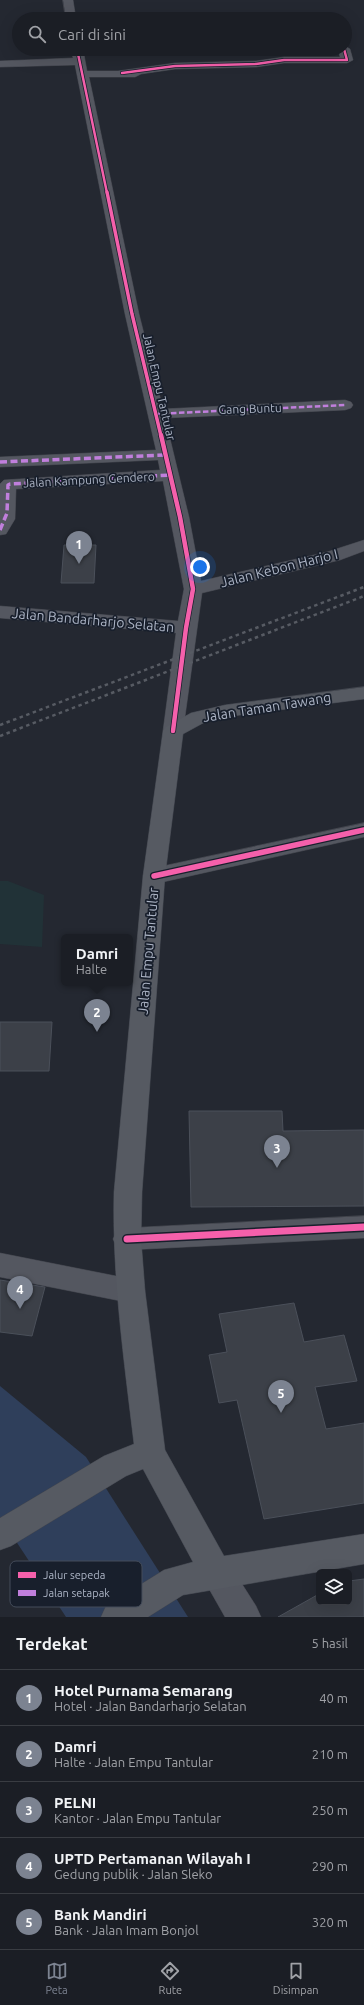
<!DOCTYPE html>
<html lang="id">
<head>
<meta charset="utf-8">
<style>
  :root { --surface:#1b1e25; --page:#24272d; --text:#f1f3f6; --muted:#a0a2a7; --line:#393c42; --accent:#7c8391 }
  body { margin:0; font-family:Ubuntu,sans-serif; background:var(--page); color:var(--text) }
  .controls { position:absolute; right:12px; bottom:12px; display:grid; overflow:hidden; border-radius:6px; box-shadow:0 4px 16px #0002 }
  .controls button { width:36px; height:36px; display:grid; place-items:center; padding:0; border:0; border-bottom:1px solid var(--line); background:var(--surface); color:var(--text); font:20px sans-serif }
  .you { position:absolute; left:200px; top:567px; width:14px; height:14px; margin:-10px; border:3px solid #fff; border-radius:50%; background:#1a73e8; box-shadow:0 0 0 6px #1a73e833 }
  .badge { display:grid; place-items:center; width:26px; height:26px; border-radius:50%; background:var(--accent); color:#fff; font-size:13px; font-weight:700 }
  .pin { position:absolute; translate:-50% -33px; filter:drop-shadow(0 1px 2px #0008) }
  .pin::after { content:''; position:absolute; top:21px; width:14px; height:12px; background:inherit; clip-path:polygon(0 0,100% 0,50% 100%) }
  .popup { position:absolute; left:61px; top:934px; width:72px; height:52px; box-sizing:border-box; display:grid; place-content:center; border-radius:6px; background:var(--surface); filter:drop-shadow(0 1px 3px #0005); font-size:13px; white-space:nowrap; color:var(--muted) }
  .popup b { font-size:15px; color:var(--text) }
  .popup::after { content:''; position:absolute; left:50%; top:100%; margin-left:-8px; border:8px solid transparent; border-top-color:var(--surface) }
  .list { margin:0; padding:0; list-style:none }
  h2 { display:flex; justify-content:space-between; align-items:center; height:52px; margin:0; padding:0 16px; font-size:17px }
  h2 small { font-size:13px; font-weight:400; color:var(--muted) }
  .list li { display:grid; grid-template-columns:26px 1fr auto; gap:12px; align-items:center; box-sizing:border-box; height:56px; padding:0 16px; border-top:1px solid var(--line) }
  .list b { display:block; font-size:15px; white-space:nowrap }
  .list p { margin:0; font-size:13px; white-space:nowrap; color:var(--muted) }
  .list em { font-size:13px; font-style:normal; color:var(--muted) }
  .icon { flex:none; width:22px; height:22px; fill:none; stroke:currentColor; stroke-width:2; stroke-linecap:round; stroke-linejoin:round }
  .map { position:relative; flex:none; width:364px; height:1617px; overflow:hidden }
  .search { position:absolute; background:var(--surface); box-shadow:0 4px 16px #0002; left:12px; right:12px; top:12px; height:44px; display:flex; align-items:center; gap:10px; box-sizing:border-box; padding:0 14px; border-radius:22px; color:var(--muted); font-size:15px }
  .sheet { height:332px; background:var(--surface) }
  nav { display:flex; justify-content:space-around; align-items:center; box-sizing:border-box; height:56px; border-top:1px solid var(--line); background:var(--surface); font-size:11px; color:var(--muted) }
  nav a { display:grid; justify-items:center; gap:2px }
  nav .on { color:var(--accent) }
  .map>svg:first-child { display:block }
</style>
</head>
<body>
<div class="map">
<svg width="364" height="1617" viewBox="0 0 364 1617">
  <rect width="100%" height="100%" fill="#242831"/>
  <path fill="#213237" d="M0 881H8L44 895 42 947 0 944Z"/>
  <path fill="#2f3f5b" d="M0 1386 86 1457 188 1617H66L0 1517Z"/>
  <path fill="#3c4048" stroke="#4b505a" d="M64 545H96L94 583H61Z
    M0 1022H52L49 1071H0Z
    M189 1111H282L283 1131 364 1130V1206L191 1207Z
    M0 1280 45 1287 32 1336 0 1332Z
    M294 1303 304 1342 344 1335 357 1381 315 1387 326 1429 364 1423V1503L264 1519 237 1400 219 1403 209 1355 227 1352 219 1314Z
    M364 1579V1617H278L319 1594V1602H349V1581Z"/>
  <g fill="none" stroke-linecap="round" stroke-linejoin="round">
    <defs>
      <path id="minor" d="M63 0H73L76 19H66Z
        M345 46 350 49 353 60 347 63H284L256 67 175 69 141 74 135 77H89L139 314 163 409 345 400 351 402 353 405 351 408 345 410 165 418 189 517 201 581 327 552 364 540V551L340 560 202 593 183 731 180 735 173 737 166 735 163 731 176 633 0 618V606L178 621 184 589 163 481 16 489 15 519 6 534 0 535V484L4 480 160 470 158 460 0 467V457L156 450 125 314 75 65 0 67V61L73 58 71 49H83L87 71H118L175 63 256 61 284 57H340L338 49H345Z
        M364 823V837L154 884 146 881 143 876 146 871 154 868Z
        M364 1216V1238L127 1250 117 1247 113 1239 117 1231 127 1228Z
        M0 1253 131 1279 141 1283 145 1291 141 1299 131 1303 0 1277Z
        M216 1558 228 1562 256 1606 261 1617H225L200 1573 204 1562Z"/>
      <path id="major" d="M364 687V699L225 717 205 722 183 734 165 876 142 1192 141 1239 145 1291 165 1450 224 1556 364 1534V1564L183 1595 148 1617H101L106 1606 164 1570 193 1562 143 1469 126 1476 11 1546 0 1550V1518L104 1456 134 1444C124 1360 112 1277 114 1192L143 876 163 731 166 727 191 713 225 705Z"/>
    </defs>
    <use href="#minor" stroke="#40434b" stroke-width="1"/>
    <use href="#major" stroke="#41454e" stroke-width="1"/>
    <use href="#minor" fill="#545760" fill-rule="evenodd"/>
    <use href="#major" fill="#565a62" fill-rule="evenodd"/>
    <path stroke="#575b63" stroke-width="2.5" stroke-dasharray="3.5 3.5" stroke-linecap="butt" d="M0 725 364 587
      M0 736 364 596"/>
    <path stroke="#c07fdc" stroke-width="2.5" stroke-dasharray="5.5 2.5" stroke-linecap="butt" d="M155 414 345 405"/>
    <path stroke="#c07fdc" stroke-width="3.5" stroke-dasharray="7 3.5" stroke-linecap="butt" d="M0 462 165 455
      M0 530 7 513 8 485 10 484 170 475"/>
    <defs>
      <path id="cycleway-far4" d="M77 49 107 193
        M122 73 175 66 256 64 284 60H347L344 49"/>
      <path id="cycleway-far3" d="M107 192 132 314 161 436"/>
      <path id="cycleway-far2" d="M161 435 180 517 193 589 186 628 173 731"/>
      <path id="cycleway-far1" d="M154 876 364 830"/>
      <path id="cycleway" d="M127 1239 364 1227"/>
    </defs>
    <use href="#cycleway-far4" stroke="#181f2c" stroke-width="4"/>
    <use href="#cycleway-far3" stroke="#181f2c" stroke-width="5"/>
    <use href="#cycleway-far2" stroke="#181f2c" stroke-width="6"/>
    <use href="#cycleway-far1" stroke="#181f2c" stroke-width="8"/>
    <use href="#cycleway" stroke="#181f2c" stroke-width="10"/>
    <use href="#cycleway-far4" stroke="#f560ab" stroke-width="2.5"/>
    <use href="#cycleway-far3" stroke="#f560ab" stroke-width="3.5"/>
    <use href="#cycleway-far2" stroke="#f560ab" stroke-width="4.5"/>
    <use href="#cycleway-far1" stroke="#f560ab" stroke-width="5.5"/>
    <use href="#cycleway" stroke="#f560ab" stroke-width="7"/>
  </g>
  <g text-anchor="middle" stroke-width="3.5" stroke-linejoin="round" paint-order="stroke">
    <g font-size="12" fill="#acb4c5" stroke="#181f2c">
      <text transform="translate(159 387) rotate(77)" y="4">Jalan Empu Tantular</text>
      <text transform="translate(250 409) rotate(-2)" y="4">Gang Buntu</text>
      <text transform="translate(89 480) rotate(-3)" y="4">Jalan Kampung Gendero</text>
    </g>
    <g font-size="14" fill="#acb4c5" stroke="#181f2c">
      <text transform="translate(279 568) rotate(-14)" y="5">Jalan Kebon Harjo I</text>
      <text transform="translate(93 620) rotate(5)" y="5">Jalan Bandarharjo Selatan</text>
      <text transform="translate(267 707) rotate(-9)" y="5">Jalan Taman Tawang</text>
      <text transform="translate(148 951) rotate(-85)" y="5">Jalan Empu Tantular</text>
    </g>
  </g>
  <rect x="10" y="1561" width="132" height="46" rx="6" fill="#181f2c" stroke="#444c5a" stroke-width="1"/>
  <rect x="18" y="1572" width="18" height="6" fill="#f560ab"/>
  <rect x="18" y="1590" width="18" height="6" fill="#c07fdc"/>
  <g font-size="11" fill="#acb4c5">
    <text x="43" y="1579">Jalur sepeda</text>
    <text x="43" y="1597">Jalan setapak</text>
  </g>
</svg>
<div class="controls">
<button><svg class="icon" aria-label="layers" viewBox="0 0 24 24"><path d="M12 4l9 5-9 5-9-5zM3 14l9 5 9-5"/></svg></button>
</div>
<div class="you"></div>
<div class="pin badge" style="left:79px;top:564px">1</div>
<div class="pin badge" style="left:97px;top:1032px">2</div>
<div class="popup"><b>Damri</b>Halte</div>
<div class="pin badge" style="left:277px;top:1168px">3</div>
<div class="pin badge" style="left:20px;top:1309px">4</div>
<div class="pin badge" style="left:281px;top:1413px">5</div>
<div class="search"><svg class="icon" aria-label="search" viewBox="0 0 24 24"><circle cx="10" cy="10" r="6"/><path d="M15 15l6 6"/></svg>Cari di sini</div>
</div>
<section class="sheet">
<h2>Terdekat<small>5 hasil</small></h2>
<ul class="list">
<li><span class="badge">1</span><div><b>Hotel Purnama Semarang</b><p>Hotel · Jalan Bandarharjo Selatan</p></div><em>40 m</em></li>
<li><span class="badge">2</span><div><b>Damri</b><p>Halte · Jalan Empu Tantular</p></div><em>210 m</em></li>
<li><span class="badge">3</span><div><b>PELNI</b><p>Kantor · Jalan Empu Tantular</p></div><em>250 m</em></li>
<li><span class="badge">4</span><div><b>UPTD Pertamanan Wilayah I</b><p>Gedung publik · Jalan Sleko</p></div><em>290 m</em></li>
<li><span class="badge">5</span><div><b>Bank Mandiri</b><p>Bank · Jalan Imam Bonjol</p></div><em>320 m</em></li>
</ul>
</section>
<nav>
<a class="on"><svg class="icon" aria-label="map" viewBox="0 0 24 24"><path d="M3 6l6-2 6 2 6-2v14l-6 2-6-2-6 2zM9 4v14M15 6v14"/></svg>Peta</a>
<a><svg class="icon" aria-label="directions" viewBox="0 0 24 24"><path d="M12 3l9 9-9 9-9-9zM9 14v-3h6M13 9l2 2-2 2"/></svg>Rute</a>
<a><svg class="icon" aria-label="saved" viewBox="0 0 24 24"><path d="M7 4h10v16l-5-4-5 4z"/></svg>Disimpan</a>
</nav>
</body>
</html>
